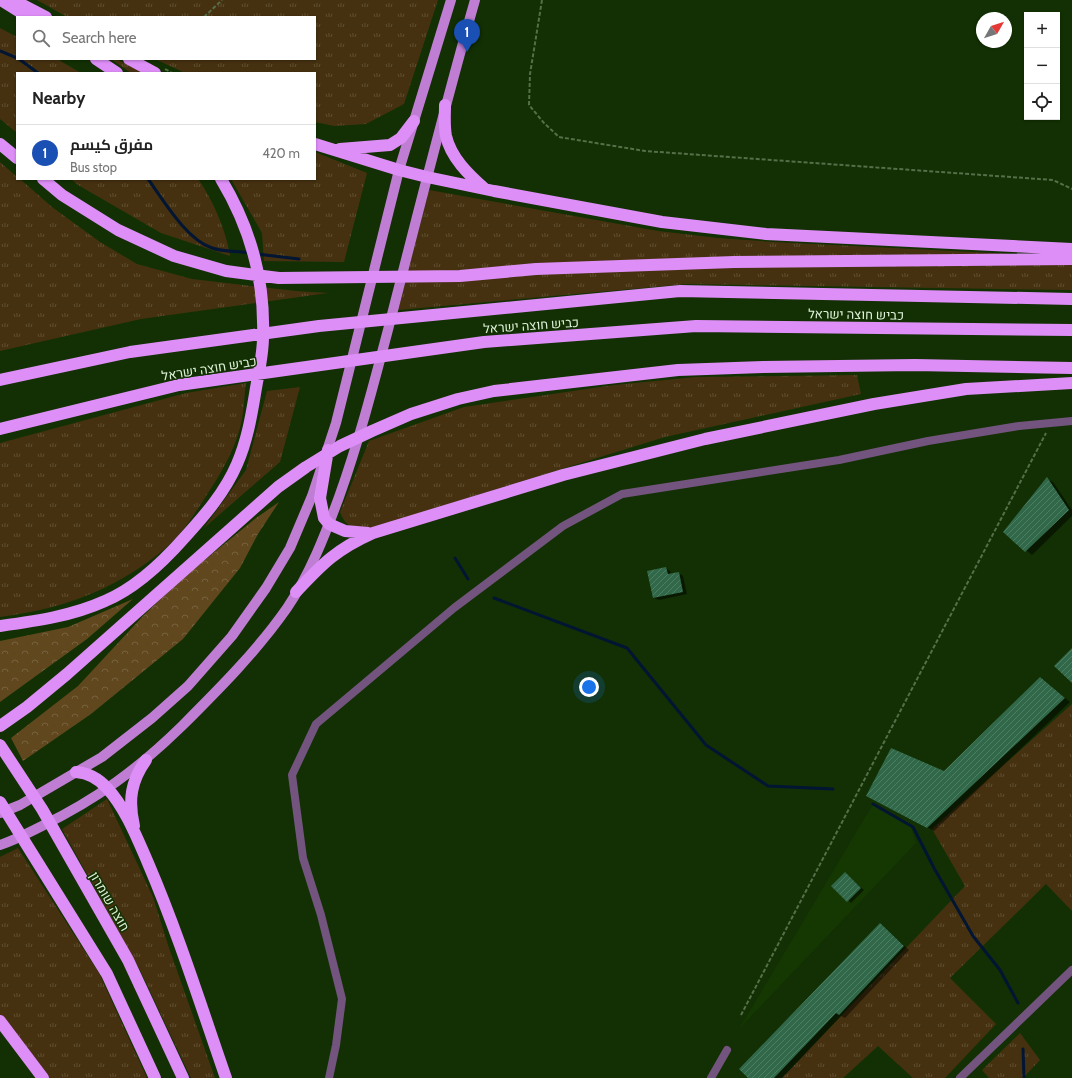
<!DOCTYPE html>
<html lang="en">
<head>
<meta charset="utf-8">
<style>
  :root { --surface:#fff; --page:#f6f6f6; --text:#222; --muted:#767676; --line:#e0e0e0; --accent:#765880 }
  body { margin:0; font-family:Cabin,Cairo,Heebo,sans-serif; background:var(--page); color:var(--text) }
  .controls { position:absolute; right:12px; top:12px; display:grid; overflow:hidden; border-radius:0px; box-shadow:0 1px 3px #0004 }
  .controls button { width:36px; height:36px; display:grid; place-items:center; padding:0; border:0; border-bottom:1px solid var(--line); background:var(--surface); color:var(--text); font:20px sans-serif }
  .compass { position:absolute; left:976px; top:12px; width:36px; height:36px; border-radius:50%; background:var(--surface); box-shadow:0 1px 3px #0004; rotate:51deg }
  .you { position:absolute; left:589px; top:687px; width:14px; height:14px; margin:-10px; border:3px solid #fff; border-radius:50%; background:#1a73e8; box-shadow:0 0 0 6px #1a73e833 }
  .badge { display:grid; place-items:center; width:26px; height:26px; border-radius:50%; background:var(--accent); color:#fff; font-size:13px; font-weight:700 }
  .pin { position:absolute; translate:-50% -33px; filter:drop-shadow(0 1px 2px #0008) }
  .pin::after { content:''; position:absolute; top:21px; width:14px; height:12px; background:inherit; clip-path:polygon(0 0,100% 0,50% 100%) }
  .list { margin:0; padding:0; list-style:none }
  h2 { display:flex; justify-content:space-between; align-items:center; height:52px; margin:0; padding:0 16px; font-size:17px }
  h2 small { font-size:13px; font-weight:400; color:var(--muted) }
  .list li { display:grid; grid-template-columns:26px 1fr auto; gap:12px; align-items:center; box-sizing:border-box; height:56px; padding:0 16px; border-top:1px solid var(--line) }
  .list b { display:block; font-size:15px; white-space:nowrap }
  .list p { margin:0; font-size:13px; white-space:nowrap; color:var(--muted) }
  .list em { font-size:13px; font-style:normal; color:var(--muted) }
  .icon { flex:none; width:22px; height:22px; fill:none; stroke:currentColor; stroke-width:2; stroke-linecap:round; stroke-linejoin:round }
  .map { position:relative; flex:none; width:1072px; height:1078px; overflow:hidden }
  .search { position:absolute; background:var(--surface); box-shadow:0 1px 3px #0004; left:16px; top:16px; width:300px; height:44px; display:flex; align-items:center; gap:10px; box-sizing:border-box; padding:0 14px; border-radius:0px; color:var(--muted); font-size:15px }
  .panel { position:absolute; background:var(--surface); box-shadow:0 1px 3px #0004; left:16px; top:72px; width:300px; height:108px; border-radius:0px }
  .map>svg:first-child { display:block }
</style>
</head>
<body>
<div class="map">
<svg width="1072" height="1078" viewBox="0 0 1072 1078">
  <defs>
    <pattern id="grass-tufts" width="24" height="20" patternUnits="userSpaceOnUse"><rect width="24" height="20" fill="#453110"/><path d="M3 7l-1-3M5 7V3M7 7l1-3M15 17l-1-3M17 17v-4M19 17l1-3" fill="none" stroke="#5f4f32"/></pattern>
    <pattern id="forest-crowns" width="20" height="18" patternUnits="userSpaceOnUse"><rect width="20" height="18" fill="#60471e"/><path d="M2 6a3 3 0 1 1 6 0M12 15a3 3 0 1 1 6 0" fill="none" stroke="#76623e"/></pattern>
    <pattern id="building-hatch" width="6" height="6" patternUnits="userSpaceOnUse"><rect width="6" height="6" fill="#306849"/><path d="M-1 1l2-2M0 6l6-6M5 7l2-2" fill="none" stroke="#4e7e62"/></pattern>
  </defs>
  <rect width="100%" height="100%" fill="#123003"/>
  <path fill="#153803" d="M873 804 909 822 916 843 739 1029Z"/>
  <path fill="url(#grass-tufts)" d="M37 0H438L404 104 366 124 334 126 315 122V73H185L155 59H315V17H67Z
    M0 28 17 37V59H57L81 73H17V133L0 119Z
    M111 59H116L144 73H131Z
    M315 152 367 173 344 262 264 261 262 233 231 179H315Z
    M0 162 17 177V179H20L52 207 100 242 137 264 192 279 296 291 328 293 141 319 0 351Z
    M71 179H198C213 200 226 230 230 256L161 233 78 185Z
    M429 190 658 231 718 238 774 242 1072 257V290L687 284 398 310Z
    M857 375 861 394 665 437 371 528C355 527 347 530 340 512L369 441 464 407 614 385 696 377Z
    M246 383C244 397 244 414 240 428 234 451 221 473 208 493 197 510 185 530 170 544 121 588 64 609 0 617V443L186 393Z
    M300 387 280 462 204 528 246 470 267 391Z
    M1072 704V911L1046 884 950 978 996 1024 945 1078H913L878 1046 843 1078H782L965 886 932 829Z
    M107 799 153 897 169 948 215 1078H191L140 970 62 829Z
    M18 848 99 973 147 1078H47L0 1018V857Z
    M1020 1033 1040 1060 1023 1078H989L982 1070Z"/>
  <path fill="url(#forest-crowns)" d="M279 502 258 534 240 568 183 639 91 714 23 761 11 738 78 686 143 616 184 577 256 518Z
    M133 599 87 639 0 702V641L68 627Z"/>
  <path fill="#0007" d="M1047 479 1053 482 1072 510V516L1032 555 1004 532Z
    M666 568 670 571 671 575 679 573 683 576 687 594 659 600 654 598Z
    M1041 678 1070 702 934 831 874 799 944 772Z
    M845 873 864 890 851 903 833 886Z
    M880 924 909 950 845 1018 841 1016 782 1078H749Z"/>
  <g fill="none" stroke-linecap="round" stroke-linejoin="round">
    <path stroke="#021533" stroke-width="3" d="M0 51 17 58
      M19 59 38 73
      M148 179C164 201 186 239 212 248 223 252 238 251 249 253
      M257 254 299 259
      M455 558 468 579
      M494 598 627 648 706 745 768 786 833 789
      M873 804 913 827 934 868 973 936 1000 970 1018 1003
      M1023 1049 1024 1078"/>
  </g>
  <path fill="url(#building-hatch)" d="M1047 477 1069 510 1025 552 1003 532Z
    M666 567 668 574 679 572 683 592 653 598 647 571Z
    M1072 648V683L1054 666Z
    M1040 677 1065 698 927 828 866 796 891 748 944 771Z
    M845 872 861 888 847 902 831 886Z
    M880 923 904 946 839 1015 836 1013 774 1078H748L739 1069Z"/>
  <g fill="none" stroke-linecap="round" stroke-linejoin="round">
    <path stroke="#556f48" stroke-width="2" stroke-dasharray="4 2" stroke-linecap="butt" d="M542 0 530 74 529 105 544 123 559 137 645 151 1053 180 1072 189
      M204 17 222 0
      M165 69 172 73
      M741 1015 1046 433"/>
    <path stroke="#73547e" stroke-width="8" d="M329 1078 336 1045 342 999 321 915 303 858 292 775 316 724 454 608 563 526 622 494 839 460 928 441 1019 426 1072 421
      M711 1078 727 1050
      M960 1078 1072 970"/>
    <path stroke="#bf7ed4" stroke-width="10" d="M0 813 20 805 102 757 152 718 188 686 232 636 266 588 290 548 312 496 336 423 399 170 451 0
      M0 845C15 840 28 833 42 826 97 799 138 769 182 726 219 689 257 651 287 608 310 574 325 535 339 497 359 441 374 383 389 326 417 217 444 108 475 0"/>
    <path stroke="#dd8ef7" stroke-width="12" d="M1 0 28 17
      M13 0 46 17
      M96 59 117 73
      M129 59 155 73
      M445 105C445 115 444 126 446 136 451 158 469 175 485 189
      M0 144 17 158
      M315 144 399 170 427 177 494 191 662 222 766 234 1072 249
      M340 149 390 145 401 138 414 121
      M43 179 62 195 118 230 174 256 226 271 279 278 460 276 536 269 734 262 1072 259
      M0 380 130 352 319 326 680 291 1072 299
      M0 429 179 385 484 342 696 326 1072 330
      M328 450 320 498 324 518 329 524 345 531 368 533
      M296 592C323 563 337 549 373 533L563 475 705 439 874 404 966 389 1072 383
      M0 626C36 621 72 616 105 601 136 588 163 562 185 537 205 515 225 492 237 464 247 441 251 418 255 394 258 375 263 356 263 337 265 280 250 227 221 179
      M0 726 27 707 67 674 278 487 306 467 340 446 372 431 411 414 458 399 494 391 678 370 763 367 915 365 1072 368
      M0 745 42 809 128 960 183 1078
      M76 772C89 773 98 778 107 788 125 807 138 840 148 863 178 933 201 1006 226 1078
      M0 802 107 974 155 1078
      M134 826C128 800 131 781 146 760
      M0 1021 43 1078"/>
  </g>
  <g text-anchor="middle" stroke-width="3" stroke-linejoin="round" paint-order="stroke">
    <g font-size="13" fill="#def0d7" stroke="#123003">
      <text transform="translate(856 314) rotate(1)" y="5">כביש חוצה ישראל</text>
      <text transform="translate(531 325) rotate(-4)" y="5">כביש חוצה ישראל</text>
      <text transform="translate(209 368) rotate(-9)" y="5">כביש חוצה ישראל</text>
      <text transform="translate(110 901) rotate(60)" y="5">חוצה שומרון</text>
    </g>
  </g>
</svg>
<div class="controls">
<button>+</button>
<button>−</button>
<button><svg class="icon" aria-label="locate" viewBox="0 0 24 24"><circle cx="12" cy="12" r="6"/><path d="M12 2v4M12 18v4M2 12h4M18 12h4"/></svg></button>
</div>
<svg class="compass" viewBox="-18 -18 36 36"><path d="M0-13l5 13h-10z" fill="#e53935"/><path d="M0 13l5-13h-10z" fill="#767676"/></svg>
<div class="you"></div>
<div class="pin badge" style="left:467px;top:52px;background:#1a4fb4">1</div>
<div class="search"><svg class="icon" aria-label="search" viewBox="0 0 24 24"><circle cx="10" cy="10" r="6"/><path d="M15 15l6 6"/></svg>Search here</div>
<section class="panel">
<h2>Nearby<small></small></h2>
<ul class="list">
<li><span class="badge" style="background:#1a4fb4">1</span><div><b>مفرق كيسم</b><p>Bus stop</p></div><em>420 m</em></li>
</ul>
</section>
</div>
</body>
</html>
